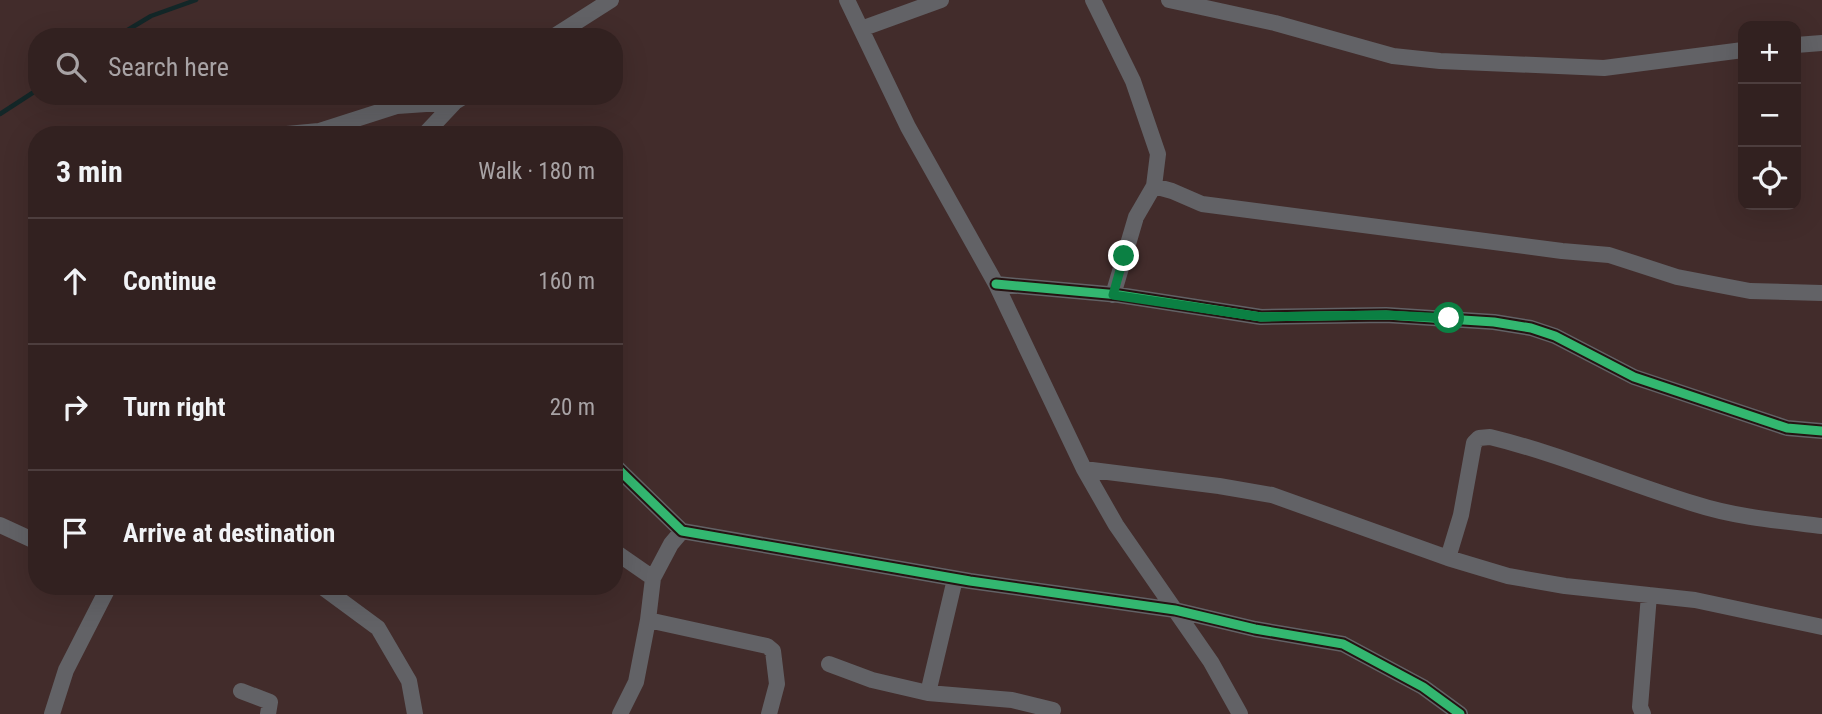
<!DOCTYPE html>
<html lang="en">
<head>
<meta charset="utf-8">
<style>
  :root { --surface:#322120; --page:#3d2e2d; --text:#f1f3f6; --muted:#a8a3a5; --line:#4d3e3e }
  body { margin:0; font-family:"Roboto Condensed",sans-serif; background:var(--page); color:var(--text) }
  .controls { position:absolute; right:21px; top:21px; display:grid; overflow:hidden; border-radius:14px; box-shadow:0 7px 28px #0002 }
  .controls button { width:63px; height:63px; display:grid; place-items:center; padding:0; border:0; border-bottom:2px solid var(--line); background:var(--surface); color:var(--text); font:35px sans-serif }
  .stop { position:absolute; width:21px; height:21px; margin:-16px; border:5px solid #0b8043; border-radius:50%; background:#fff }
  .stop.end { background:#0b8043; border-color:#fff; box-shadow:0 2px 7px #0008 }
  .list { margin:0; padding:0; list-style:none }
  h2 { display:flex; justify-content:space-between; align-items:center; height:91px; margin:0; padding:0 28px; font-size:30px }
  h2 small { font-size:23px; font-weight:400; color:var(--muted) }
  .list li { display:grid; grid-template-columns:46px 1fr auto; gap:21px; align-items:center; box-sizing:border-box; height:126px; padding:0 28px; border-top:2px solid var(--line) }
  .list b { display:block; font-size:26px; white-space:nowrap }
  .list em { font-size:23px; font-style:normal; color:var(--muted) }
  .icon { flex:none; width:38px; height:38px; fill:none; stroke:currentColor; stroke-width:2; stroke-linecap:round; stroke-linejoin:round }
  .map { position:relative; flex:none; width:1822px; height:714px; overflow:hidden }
  .search { position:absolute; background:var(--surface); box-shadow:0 7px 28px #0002; left:28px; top:28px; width:595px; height:77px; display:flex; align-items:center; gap:18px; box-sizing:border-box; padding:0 24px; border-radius:28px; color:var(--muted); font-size:26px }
  .panel { position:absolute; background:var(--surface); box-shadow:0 7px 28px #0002; left:28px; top:126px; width:595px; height:469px; border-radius:28px }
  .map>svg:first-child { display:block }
</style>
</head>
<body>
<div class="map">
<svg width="1822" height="714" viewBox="0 0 1822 714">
  <rect width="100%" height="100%" fill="#422c2b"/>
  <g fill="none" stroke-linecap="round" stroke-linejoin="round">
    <path stroke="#132728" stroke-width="4.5" d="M116 37 151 16 196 0
      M0 114 37 90"/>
    <path stroke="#626266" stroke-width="16" d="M847 0 908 127 996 284 1084 469 1116 525 1211 662 1240 714
      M1093 0 1133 81 1158 154 1154 186 1136 217 1113 295
      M1169 0 1275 23 1393 56 1440 61 1604 68 1743 50
      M861 29 941 0
      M553 37 611 0
      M1796 45 1822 43
      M276 135 319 131 397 106 455 102
      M424 135 455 102 465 96
      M1154 186 1172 191 1202 204 1562 251 1609 255 1677 277 1750 291 1822 293
      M996 284 1119 295 1261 317 1386 315 1494 322 1531 328 1555 336 1634 377 1787 428 1822 431
      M614 465 682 531 970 581 1175 610 1255 629 1343 644 1423 687 1460 714
      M1084 469 1219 486 1272 495 1448 558 1508 576 1565 586 1695 600 1822 627
      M0 525 37 542
      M614 551 653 578
      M1448 558 1461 515 1474 443 1479 438 1490 437C1560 454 1626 483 1695 504 1735 517 1780 521 1822 526
      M321 586 378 628 409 681 415 714
      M648 620 767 646 773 651 777 684 769 714
      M829 664 872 680 928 693 1012 700 1053 710
      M241 691 270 702 268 714
      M928 693 955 579
      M52 714 66 670 109 586
      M620 714 636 682 648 620 653 578 671 544 682 531
      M1643 714 1640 707 1649 595"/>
    <defs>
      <path id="cycleway" d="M996 284 1119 295 1261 317 1386 315 1494 322 1531 328 1555 336 1634 377 1787 428 1822 431
        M614 465 682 531 970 581 1175 610 1255 629 1343 644 1423 687 1460 714"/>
    </defs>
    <use href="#cycleway" stroke="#251312" stroke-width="13"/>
    <use href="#cycleway" stroke="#33b770" stroke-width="9"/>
  </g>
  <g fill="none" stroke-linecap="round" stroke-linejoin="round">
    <path stroke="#0b8043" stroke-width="9" d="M1124 256 1113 295 1261 317 1386 315 1449 318"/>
  </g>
</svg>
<div class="controls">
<button>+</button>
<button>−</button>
<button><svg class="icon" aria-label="locate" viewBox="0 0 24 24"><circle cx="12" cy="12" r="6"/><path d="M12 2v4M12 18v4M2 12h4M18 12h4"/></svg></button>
</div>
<div class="stop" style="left:1449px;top:318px"></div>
<div class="stop end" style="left:1124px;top:256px"></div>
<div class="search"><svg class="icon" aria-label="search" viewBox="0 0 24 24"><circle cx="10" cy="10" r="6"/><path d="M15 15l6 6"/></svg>Search here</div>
<section class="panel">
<h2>3 min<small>Walk · 180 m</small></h2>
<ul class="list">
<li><svg class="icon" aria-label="ahead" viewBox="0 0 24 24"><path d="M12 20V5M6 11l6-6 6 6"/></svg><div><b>Continue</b></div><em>160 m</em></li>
<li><svg class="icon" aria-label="right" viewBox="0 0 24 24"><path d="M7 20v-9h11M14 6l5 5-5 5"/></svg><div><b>Turn right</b></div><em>20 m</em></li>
<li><svg class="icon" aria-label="arrive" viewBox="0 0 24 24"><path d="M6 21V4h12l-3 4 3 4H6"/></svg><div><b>Arrive at destination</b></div></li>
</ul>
</section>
</div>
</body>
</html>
